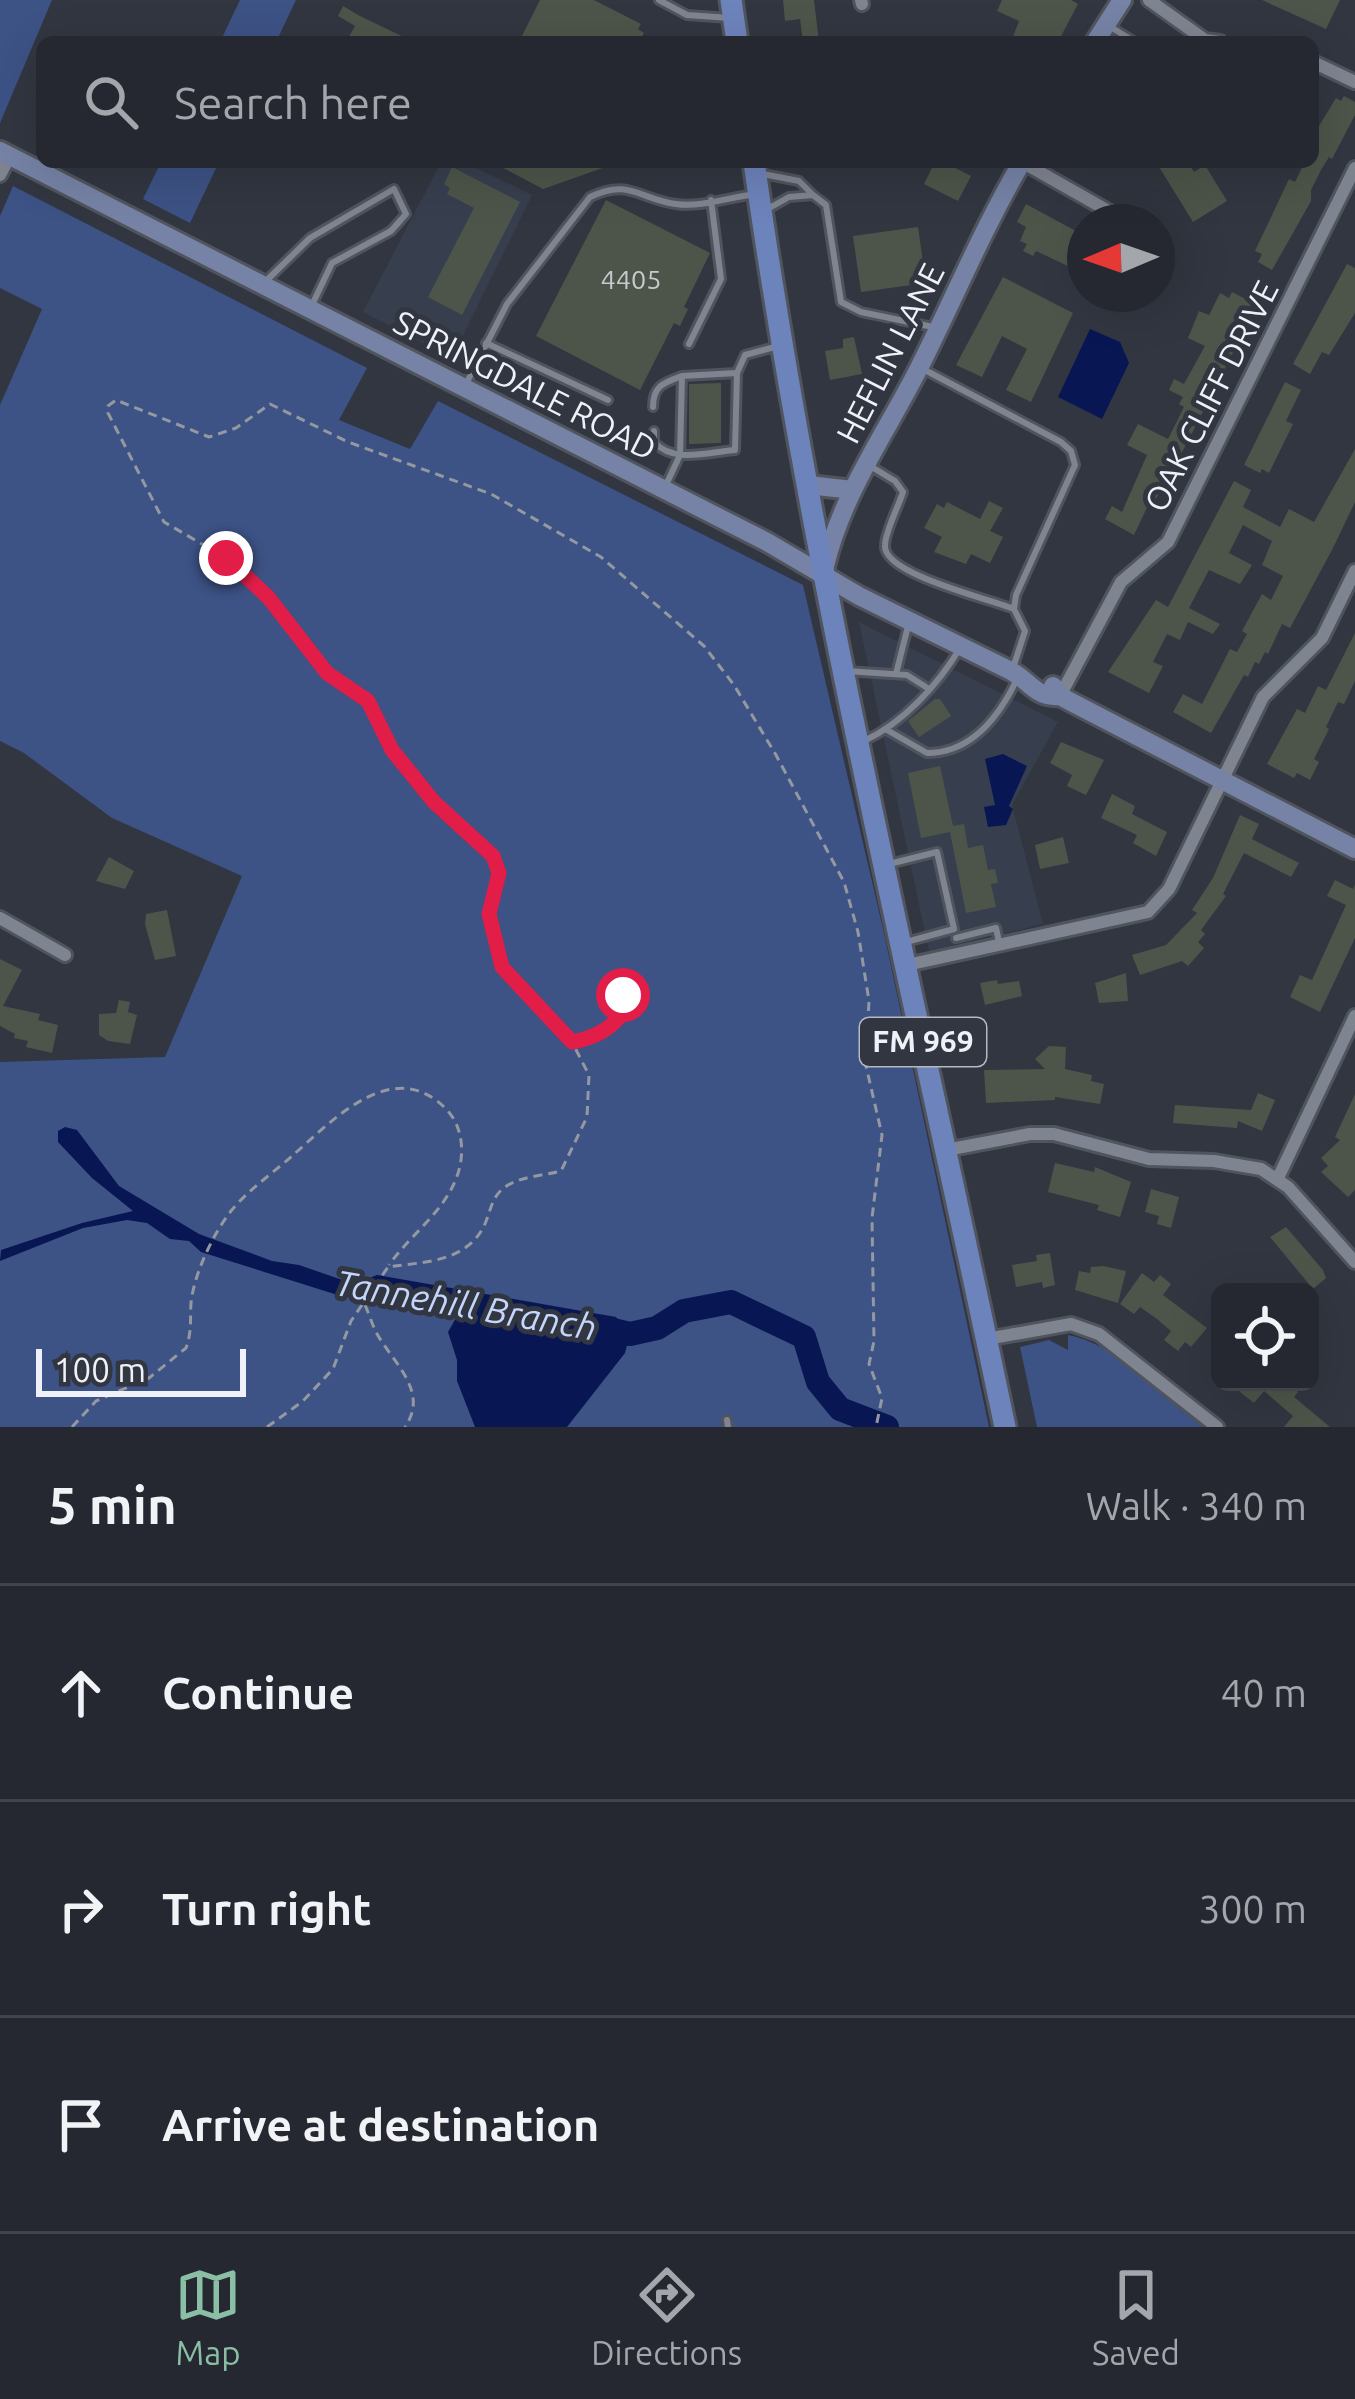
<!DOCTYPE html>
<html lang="en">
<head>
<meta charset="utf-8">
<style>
  :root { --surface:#252830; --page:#2d3038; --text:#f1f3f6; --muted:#a3a6ab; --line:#42444c; --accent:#8abfa5 }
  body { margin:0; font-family:Ubuntu,sans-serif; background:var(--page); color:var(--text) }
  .controls { position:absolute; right:36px; bottom:36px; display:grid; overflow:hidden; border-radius:18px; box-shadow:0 12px 48px #0002 }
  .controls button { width:108px; height:108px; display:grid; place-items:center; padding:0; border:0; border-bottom:3px solid var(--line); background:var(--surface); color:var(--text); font:60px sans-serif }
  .compass { position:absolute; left:1067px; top:204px; width:108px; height:108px; border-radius:50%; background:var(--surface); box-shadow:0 12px 48px #0002; rotate:268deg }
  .scale { position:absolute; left:36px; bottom:30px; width:210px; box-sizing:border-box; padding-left:12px; border:6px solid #eef1f8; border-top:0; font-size:33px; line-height:42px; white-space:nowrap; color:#eef1f8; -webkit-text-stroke:9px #313640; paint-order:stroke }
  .stop { position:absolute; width:36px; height:36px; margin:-27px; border:9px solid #e11d48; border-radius:50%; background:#fff }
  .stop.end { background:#e11d48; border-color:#fff; box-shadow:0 3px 12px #0008 }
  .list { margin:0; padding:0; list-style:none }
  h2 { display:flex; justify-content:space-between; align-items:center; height:156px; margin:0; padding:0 48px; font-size:51px }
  h2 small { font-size:39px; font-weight:400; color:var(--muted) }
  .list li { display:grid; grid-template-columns:78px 1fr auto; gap:36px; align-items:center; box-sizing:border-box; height:216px; padding:0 48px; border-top:3px solid var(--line) }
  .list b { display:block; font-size:45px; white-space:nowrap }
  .list em { font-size:39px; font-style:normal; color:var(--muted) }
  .icon { flex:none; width:66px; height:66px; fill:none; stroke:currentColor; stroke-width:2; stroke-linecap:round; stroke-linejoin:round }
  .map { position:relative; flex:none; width:1355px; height:1427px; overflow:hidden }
  .search { position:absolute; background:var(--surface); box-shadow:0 12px 48px #0002; left:36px; right:36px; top:36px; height:132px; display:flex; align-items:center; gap:30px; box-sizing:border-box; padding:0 42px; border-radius:18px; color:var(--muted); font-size:45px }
  .sheet { height:804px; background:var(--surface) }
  nav { display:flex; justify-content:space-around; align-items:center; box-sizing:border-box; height:168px; border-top:3px solid var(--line); background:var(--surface); font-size:33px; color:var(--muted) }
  nav a { display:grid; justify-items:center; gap:6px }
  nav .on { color:var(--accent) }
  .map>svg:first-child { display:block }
</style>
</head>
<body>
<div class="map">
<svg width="1355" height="1427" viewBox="0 0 1355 1427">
  <rect width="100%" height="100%" fill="#313640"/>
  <path fill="#373f4f" d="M441 162H464L532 195 452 358 363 312Z
    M859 622 1058 722 1012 805 1043 924 929 951Z"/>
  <path fill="#3d5285" d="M0 0H52L0 123Z
    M240 0H296L276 42H220Z
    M161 162H219L190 223 143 199Z
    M13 186 367 368 339 420 410 449 438 401 803 585 884 933 989 1427H0V1062L165 1057 242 876 112 818 24 753 0 741V405L42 309 0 288V216Z
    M1068 1335C1119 1345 1164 1395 1204 1427H1037L1020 1347 1049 1340 1068 1350Z"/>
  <path fill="#081753" d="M1090 329 1120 342 1129 363 1102 419 1058 397Z
    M1003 754 1027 766 1009 806 1013 809 1006 825 988 827 984 807 995 805 985 759Z
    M65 1127 77 1130 119 1186 199 1234 272 1261 299 1265 354 1284 377 1275 616 1317 630 1334 625 1353 567 1427H475L457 1381V1360L448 1332 460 1311 457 1305 385 1296 344 1297 201 1252 189 1241 170 1239 147 1223 127 1220 83 1228 0 1261 1 1250 82 1223 133 1211 92 1178 58 1142V1131Z"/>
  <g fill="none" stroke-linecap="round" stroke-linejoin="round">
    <path stroke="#081753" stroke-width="24" d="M600 1327 630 1334 657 1328 684 1311 731 1302 804 1337 818 1382 840 1409 887 1427"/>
  </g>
  <path fill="#4d554a" d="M540 0H594L641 24 638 29 644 33 639 42H519Z
    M783 0H814L819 42H803L800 19 785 21Z
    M1002 0H1071L1078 4 1058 42H1011L1019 21 997 11Z
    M1262 0H1340L1326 29Z
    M343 6 360 16 414 42H346L355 26 338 16Z
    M1344 96 1355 102V115L1332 159 1329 157 1321 170 1311 190V201L1272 270 1258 262 1262 254 1255 251 1289 179 1295 182 1305 162H1313V138L1319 126 1336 98 1341 101Z
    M492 162H614V164L543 189Z
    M935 162H944L971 176 958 201 924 184Z
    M1156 162H1188L1194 172 1205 165 1227 201 1193 222Z
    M452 167 520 202 462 315 428 297 474 208 447 194 450 188 444 184Z
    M606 200 710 253 684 307 688 309 680 326 674 323 640 390 536 336Z
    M1026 204 1085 236V274L1036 251 1033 256 1023 251 1027 244 1020 241 1026 227 1017 222Z
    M918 227 926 283 861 292 853 236Z
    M1347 264 1355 268V313L1329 355 1322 352 1310 374 1293 364Z
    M1003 277 1073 313 1031 402 1006 390 1027 349 1002 336 982 377 956 365Z
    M1232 292 1257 305 1187 443 1156 499 1152 497 1134 535 1105 519 1112 506 1122 512 1147 455 1127 445 1138 424 1168 439 1184 407 1179 404 1183 397 1169 390 1174 379 1184 384 1205 346 1188 338 1199 311 1209 315 1220 293 1229 298Z
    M854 337 862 374 830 380 825 351 843 348V339Z
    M1285 382 1301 390 1286 421 1293 424 1269 473 1262 469 1260 473 1244 465Z
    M721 383V443L689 444V384Z
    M1355 449V502L1333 548 1290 628 1282 624 1268 654 1265 652 1259 664 1255 662 1248 677 1244 675 1211 733 1173 712 1183 694 1202 704 1230 649 1237 652 1247 634 1242 631 1262 594 1271 600 1283 576 1262 565 1272 541 1243 525 1229 553 1252 565 1240 584 1209 570 1189 608 1220 624 1213 634 1188 622 1180 640 1167 634 1153 662 1163 666 1149 693 1108 672 1156 600 1168 607 1234 481 1251 490 1243 507 1280 527 1289 509 1314 522Z
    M989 501 1003 508 990 531 1003 537 990 563 971 554 966 564 934 552 942 537 924 528 937 504 944 508 947 502 980 519Z
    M1355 633V681L1344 704 1338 702 1326 727 1329 729 1314 759 1319 762 1310 780 1297 773 1294 778 1267 764 1297 709 1305 713 1318 686 1326 690Z
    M935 699H940L951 716 919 737 908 721Z
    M1061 742 1104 760 1086 795 1067 786 1072 775 1050 763Z
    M940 766 953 826 964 824 968 848 983 845 988 870 995 869 998 883 991 884 996 907 966 913 950 832 921 838 908 773Z
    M1112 794 1135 806 1132 814 1167 832 1156 856 1133 843 1137 835 1101 818Z
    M1240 815 1259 824 1252 839 1299 863 1291 877 1244 853 1223 894 1226 896 1201 930 1205 934 1198 942 1204 948 1188 966 1182 961 1140 975 1132 955 1166 945 1197 913 1192 910 1213 878Z
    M1063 837 1069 863 1040 869 1035 845Z
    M109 857 134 871 125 889 96 881Z
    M1335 880 1353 889 1355 885V938L1320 1012 1290 997 1300 975 1312 980 1346 905 1327 896Z
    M167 910 176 956 155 960 145 924 146 914Z
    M0 959 22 970 3 1006 40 1014 38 1020 58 1025 52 1053 26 1047 28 1041 14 1038 15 1034 0 1026Z
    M1126 973 1128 1001 1099 1003 1095 983Z
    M997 980 998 984 1019 981 1022 996 985 1005 980 983Z
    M119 1000 130 1002 128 1012 137 1015 130 1044 108 1041 99 1035V1014L116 1013Z
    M1049 1046 1066 1047 1065 1069 1092 1075 1091 1081 1104 1084 1100 1104 1055 1097V1100L986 1103 984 1070 1045 1069 1035 1059Z
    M1258 1093 1275 1100 1262 1131 1238 1121 1237 1128 1173 1123 1175 1105 1251 1110Z
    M1355 1094V1190L1348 1197 1321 1172 1328 1166 1321 1158 1340 1140 1335 1137Z
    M1055 1163 1094 1172 1095 1167 1131 1182 1120 1217 1097 1210 1099 1205 1048 1192Z
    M1151 1189 1179 1197 1171 1228 1157 1224 1159 1216 1145 1212Z
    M1286 1227 1323 1270 1326 1278 1313 1289 1270 1237Z
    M1050 1253 1055 1285 1043 1288 1042 1282 1016 1287 1012 1265 1037 1261 1036 1255Z
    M1103 1266 1126 1271 1118 1303 1075 1290 1079 1271 1090 1273 1091 1267Z
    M1142 1273 1154 1282 1160 1275 1171 1284 1163 1295 1207 1328 1191 1347 1185 1342 1178 1351 1164 1340 1171 1331 1157 1319 1140 1307 1134 1314 1120 1304Z
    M1248 1382H1286L1298 1392 1294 1397 1330 1427H1284L1293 1416 1264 1391 1254 1403 1240 1392Z"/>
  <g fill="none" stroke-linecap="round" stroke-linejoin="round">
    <defs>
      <path id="lane" d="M659 0 687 15 730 18
        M1109 26 1135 42
        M763 174 799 181 813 195
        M764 211 789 197 813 195 826 205 841 302 861 312 933 327
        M266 281 310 238 394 189 406 214 391 231 332 263 312 305
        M486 343 608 400
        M689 344 721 279 711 200
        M923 369 1061 442 1071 451 1075 465 1016 595 1014 609
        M467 382 507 304 590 197C629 178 639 199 676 204 699 208 731 197 755 194
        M653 407C653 386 663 383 682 376
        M654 431V442C674 464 708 452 735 450L737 373
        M870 466 895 481 903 492C898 508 886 529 885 545 882 574 990 599 1014 609L1025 631 1012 671
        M665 487 680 455 682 376 737 373 745 355 775 347
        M846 671 907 675 929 689
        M896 674 908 626
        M887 730 927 753C972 753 1000 715 1017 679
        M864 741C903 723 938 685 960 648
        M889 864 937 852 954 929 906 942
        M956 938 996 928 999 942
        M727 1420 728 1427"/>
      <path id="street" d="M861 0 862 4
        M1149 0 1205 40 1220 42
        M1313 62 1355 82
        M1022 162 1126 221
        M0 175 10 156
        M1060 696 1121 582 1168 542 1355 168
        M0 918 65 955
        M907 965 1148 912 1169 889 1263 697 1322 638 1355 571
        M946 1150 1030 1134H1054L1149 1159 1214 1161 1261 1169 1288 1187 1355 1262
        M1278 1178 1355 1016
        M987 1339 1071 1324 1099 1334 1217 1427"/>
      <path id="secondary" d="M1095 42 1122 0
        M0 151 767 542 859 596 1011 671C1030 681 1035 698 1060 696
        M808 485 853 490
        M825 566C842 494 886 433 919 368 954 299 983 228 1022 162
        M1053 686 1060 696 1075 704 1355 849"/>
      <path id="primary" d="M731 0 737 42
        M754 162C814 588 917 1006 1005 1427"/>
    </defs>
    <use href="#lane" stroke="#50545d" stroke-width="12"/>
    <use href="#street" stroke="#50545d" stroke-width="18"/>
    <use href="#secondary" stroke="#50545d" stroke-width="24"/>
    <use href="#primary" stroke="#50545d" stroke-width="27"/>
    <path stroke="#9498a1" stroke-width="3" stroke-dasharray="9 6" stroke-linecap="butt" d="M574 1042 616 1023 628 1005 623 995 632 990 637 1001 628 1005
      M365 1305C369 1314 372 1324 376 1332 392 1362 430 1391 405 1427
      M72 1427 96 1401 149 1378 186 1348C192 1332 190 1319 191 1303 194 1274 213 1234 231 1211 248 1190 273 1173 292 1156 333 1120 394 1054 447 1110 464 1128 465 1157 456 1179 442 1214 409 1236 389 1265
      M267 1427 303 1401 333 1369 351 1321 388 1267C421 1262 464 1263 483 1228 491 1213 490 1198 505 1187 521 1176 542 1176 561 1171L587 1117 589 1075 572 1042 503 967 489 915 499 873 493 855 434 802 391 750 368 702 319 665 268 597 233 562 164 522 108 413V406L116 400 209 437 236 428 270 404 348 442 491 494 601 557 704 646 734 685 776 755 844 882 858 932 869 1001 868 1020 860 1040 882 1135 872 1218 874 1341 869 1364 882 1398 876 1427"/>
    <use href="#lane" stroke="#7f8491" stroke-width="6"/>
    <use href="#street" stroke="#7f8491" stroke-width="12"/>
    <use href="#secondary" stroke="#7683a6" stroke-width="18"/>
    <use href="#primary" stroke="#6d83bb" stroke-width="21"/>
  </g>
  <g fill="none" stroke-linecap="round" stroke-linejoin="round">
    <path stroke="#e11d48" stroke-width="15" d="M226 558 268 597 327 673 368 701 392 750 434 802 493 856 499 873 489 914 502 967 572 1042C596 1038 616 1026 628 1005L623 995"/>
  </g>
  <g text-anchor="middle" stroke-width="10" stroke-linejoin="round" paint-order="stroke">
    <g font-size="27" fill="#c6cacc">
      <text x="631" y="289">4405</text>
    </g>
    <rect fill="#313640" stroke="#b5b9c1" stroke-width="3" x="860" y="1018" width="126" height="48" rx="9"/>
    <g font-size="30" font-weight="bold" fill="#eef1f8">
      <text x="923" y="1052">FM 969</text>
    </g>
    <g font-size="33" fill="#eef1f8" stroke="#313640">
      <text transform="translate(890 353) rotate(-63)" y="12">HEFLIN LANE</text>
      <text transform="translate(525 385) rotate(27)" y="12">SPRINGDALE ROAD</text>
      <text transform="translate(1211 396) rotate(-63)" y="12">OAK CLIFF DRIVE</text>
    </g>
    <g font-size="36" font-style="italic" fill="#c5d6fc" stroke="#313640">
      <text transform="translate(466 1305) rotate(10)" y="13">Tannehill Branch</text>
    </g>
  </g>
</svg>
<div class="controls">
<button><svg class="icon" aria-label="locate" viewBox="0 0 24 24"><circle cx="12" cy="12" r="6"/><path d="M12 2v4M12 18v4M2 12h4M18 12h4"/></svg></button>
</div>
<svg class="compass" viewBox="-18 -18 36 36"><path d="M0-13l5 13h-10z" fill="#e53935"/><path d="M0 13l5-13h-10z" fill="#a3a6ab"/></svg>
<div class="scale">100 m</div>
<div class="stop" style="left:623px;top:995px"></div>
<div class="stop end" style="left:226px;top:558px"></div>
<div class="search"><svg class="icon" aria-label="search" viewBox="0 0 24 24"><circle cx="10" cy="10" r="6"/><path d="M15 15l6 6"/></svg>Search here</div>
</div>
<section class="sheet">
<h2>5 min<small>Walk · 340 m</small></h2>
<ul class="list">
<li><svg class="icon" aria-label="ahead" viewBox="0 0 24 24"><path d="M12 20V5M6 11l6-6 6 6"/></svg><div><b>Continue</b></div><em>40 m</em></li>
<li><svg class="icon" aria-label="right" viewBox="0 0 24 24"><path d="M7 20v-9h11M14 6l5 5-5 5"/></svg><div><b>Turn right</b></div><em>300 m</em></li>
<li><svg class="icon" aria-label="arrive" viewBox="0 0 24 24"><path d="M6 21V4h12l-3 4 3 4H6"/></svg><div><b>Arrive at destination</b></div></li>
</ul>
</section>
<nav>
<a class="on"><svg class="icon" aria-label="map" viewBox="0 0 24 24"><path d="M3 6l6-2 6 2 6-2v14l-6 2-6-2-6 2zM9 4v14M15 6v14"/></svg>Map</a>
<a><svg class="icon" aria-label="directions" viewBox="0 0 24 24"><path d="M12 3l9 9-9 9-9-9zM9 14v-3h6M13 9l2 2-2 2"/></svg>Directions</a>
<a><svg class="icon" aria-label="saved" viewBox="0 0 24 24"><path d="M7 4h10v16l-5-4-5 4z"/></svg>Saved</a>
</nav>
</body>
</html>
